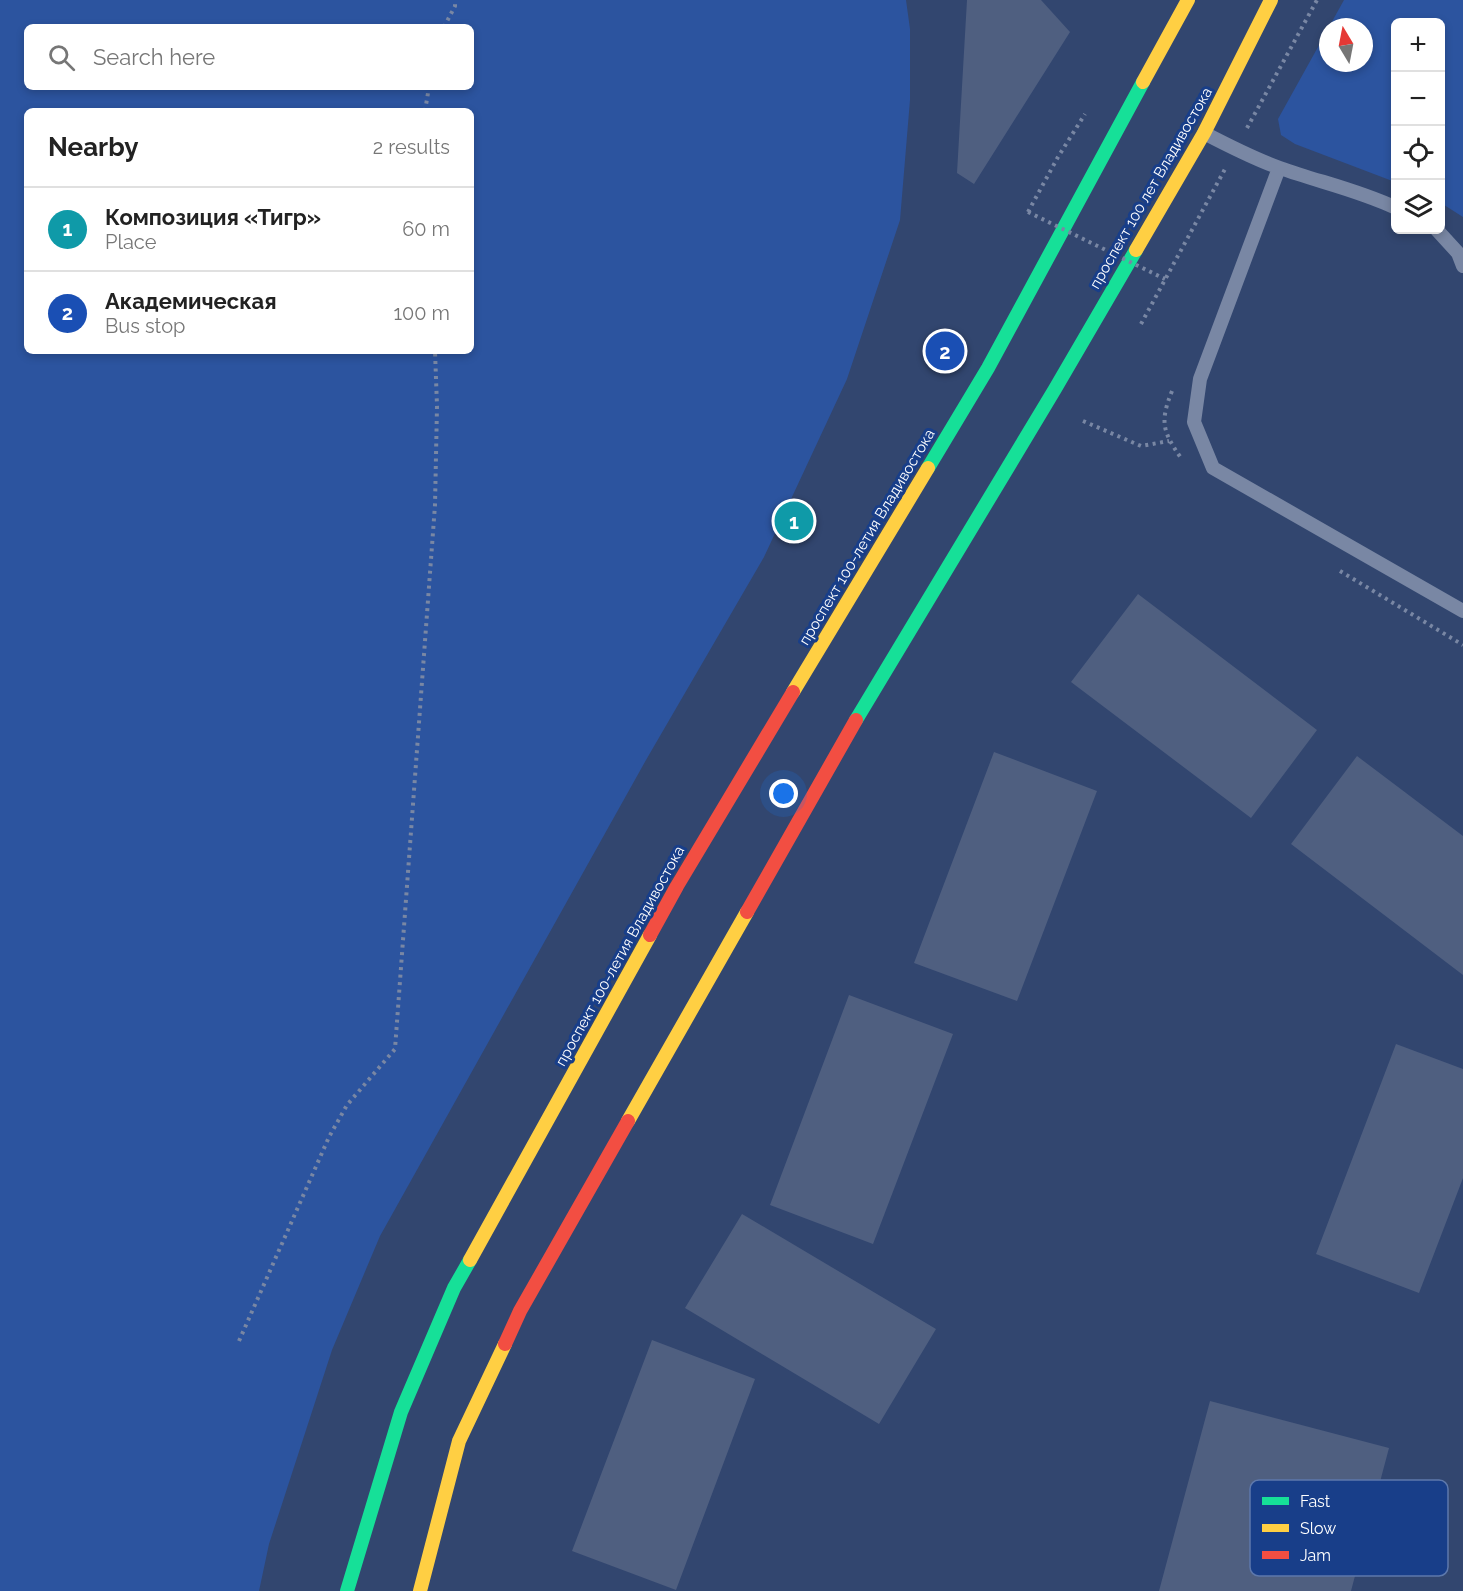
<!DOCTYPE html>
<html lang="en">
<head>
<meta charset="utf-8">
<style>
  :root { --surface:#fff; --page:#f6f6f6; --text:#222; --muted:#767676; --line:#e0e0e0; --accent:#7c3aed }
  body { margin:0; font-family:Raleway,sans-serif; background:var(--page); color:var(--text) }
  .controls { position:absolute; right:18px; top:18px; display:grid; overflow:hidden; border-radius:9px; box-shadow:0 3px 9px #0003 }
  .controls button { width:54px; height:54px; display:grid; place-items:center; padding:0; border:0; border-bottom:2px solid var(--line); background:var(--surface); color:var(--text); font:30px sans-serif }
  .compass { position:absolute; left:1319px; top:18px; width:54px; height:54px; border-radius:50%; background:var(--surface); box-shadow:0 3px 9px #0003; rotate:350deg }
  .you { position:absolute; left:784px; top:794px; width:21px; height:21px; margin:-15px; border:4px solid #fff; border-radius:50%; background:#1a73e8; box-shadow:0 0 0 9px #1a73e833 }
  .badge { display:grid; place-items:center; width:39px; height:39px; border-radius:50%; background:var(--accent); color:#fff; font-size:20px; font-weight:700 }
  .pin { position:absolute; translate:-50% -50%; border:3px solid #fff; box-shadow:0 2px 6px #0006 }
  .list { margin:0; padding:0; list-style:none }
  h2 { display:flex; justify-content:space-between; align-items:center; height:78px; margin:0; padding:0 24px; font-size:26px }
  h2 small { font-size:20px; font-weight:400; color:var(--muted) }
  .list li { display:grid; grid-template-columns:39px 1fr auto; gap:18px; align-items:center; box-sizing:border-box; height:84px; padding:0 24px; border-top:2px solid var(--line) }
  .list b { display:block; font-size:22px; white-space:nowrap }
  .list p { margin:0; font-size:20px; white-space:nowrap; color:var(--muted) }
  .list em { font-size:20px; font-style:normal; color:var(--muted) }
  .icon { flex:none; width:33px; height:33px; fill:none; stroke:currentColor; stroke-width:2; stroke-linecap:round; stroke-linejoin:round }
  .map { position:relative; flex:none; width:1463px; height:1591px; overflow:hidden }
  .search { position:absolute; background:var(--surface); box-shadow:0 3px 9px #0003; left:24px; top:24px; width:450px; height:66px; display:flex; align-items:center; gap:15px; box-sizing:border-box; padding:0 21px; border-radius:9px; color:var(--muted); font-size:22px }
  .panel { position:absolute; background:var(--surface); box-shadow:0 3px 9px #0003; left:24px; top:108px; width:450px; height:246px; border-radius:9px }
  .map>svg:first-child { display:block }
</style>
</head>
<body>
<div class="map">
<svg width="1463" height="1591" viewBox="0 0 1463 1591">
  <rect width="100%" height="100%" fill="#32466f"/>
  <path fill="#2c549f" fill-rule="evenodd" d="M0 0H906L910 29V100L900 220 847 379 764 557 646 760 380 1236 332 1350 269 1544 259 1591H0ZM27 27H471V87H27ZM27 111H471V351H27Z
    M1344 0H1463V217L1441 203 1440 22H1396L1395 182 1295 144 1281 135 1278 119 1328 29V63H1364V27H1329Z"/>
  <path fill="#4f5f80" d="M967 0H1041L1070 32 974 184 957 173Z
    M1138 594 1317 730 1251 818 1071 682Z
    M994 752 1097 791 1017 1001 914 963Z
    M1357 756 1463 836V975L1291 844Z
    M849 995 953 1034 873 1244 770 1205Z
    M1396 1044 1463 1069V1178L1419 1293 1316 1254Z
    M742 1214 936 1329 879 1424 685 1308Z
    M652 1340 755 1379 676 1590 572 1551Z
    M1210 1401 1389 1448 1351 1591H1159Z"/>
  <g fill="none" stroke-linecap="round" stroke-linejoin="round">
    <path stroke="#7987a4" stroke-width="4" stroke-dasharray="3 4.5" stroke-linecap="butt" d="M444 27 455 6V0
      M425 111 429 87
      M1247 128 1317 0
      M1028 212 1058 157 1085 114
      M1141 324 1225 169
      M1172 391C1160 421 1162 431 1181 458
      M1083 421 1141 446 1169 441
      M1340 571 1463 645
      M239 1341 329 1137 347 1105 395 1049 435 505 437 406 435 351"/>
    <path stroke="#7987a4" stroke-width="14" d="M1204 133C1229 146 1254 159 1280 168 1319 182 1358 190 1396 208
      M1279 168 1200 379 1194 422 1213 468 1463 611
      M1437 230 1458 253 1463 266"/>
    <path stroke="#16e098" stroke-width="14" d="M928 468 988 368 1143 82
      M856 720 1055 389 1136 250
      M347 1591 401 1412 454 1288 470 1260"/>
    <path stroke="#ffcf43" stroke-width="14" d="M1143 82 1188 0
      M1136 250 1204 133 1271 0
      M793 692 928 468
      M628 1121 747 912
      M470 1260 650 935
      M420 1591 459 1441 505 1344"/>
    <path stroke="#f24e42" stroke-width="14" d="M747 912 856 720
      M650 935 677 886 793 692
      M505 1344 520 1311 628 1121"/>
    <path stroke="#7987a4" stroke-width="4" stroke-dasharray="3 4.5" stroke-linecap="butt" d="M1028 212 1165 279"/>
  </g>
  <g text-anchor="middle" stroke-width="6" stroke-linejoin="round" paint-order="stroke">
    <g font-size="15" fill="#fff" stroke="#183e89">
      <text transform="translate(1151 188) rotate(-60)" y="5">проспект 100 лет Владивостока</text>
      <text transform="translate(867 537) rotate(-59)" y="5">проспект 100-летия Владивостока</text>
      <text transform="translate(620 956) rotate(-61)" y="5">проспект 100-летия Владивостока</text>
    </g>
  </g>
  <rect x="1250" y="1480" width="198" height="96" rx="9" fill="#183e89" stroke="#5d78ac" stroke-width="1.5"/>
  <rect x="1262" y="1497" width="27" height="8" fill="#16e098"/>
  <rect x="1262" y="1524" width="27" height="8" fill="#ffcf43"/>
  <rect x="1262" y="1551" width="27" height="8" fill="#f24e42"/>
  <g font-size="16" fill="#fff">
    <text x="1300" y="1507">Fast</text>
    <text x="1300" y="1534">Slow</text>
    <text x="1300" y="1561">Jam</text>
  </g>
</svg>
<div class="controls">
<button>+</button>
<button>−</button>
<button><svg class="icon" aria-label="locate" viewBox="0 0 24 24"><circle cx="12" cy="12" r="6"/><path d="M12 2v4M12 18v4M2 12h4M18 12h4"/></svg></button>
<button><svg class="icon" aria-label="layers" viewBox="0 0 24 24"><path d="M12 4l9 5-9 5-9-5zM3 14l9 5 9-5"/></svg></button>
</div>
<svg class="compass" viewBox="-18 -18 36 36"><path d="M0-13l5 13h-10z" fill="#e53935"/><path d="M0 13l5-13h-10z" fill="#767676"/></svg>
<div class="you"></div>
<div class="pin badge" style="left:794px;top:521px;background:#0f9aa8">1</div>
<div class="pin badge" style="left:945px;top:351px;background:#1a4fb4">2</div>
<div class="search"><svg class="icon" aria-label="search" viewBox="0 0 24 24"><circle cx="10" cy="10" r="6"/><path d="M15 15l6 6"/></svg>Search here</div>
<section class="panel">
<h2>Nearby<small>2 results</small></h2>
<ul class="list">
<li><span class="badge" style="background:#0f9aa8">1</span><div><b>Композиция «Тигр»</b><p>Place</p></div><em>60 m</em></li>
<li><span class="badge" style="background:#1a4fb4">2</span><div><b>Академическая</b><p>Bus stop</p></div><em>100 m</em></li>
</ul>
</section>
</div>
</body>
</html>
